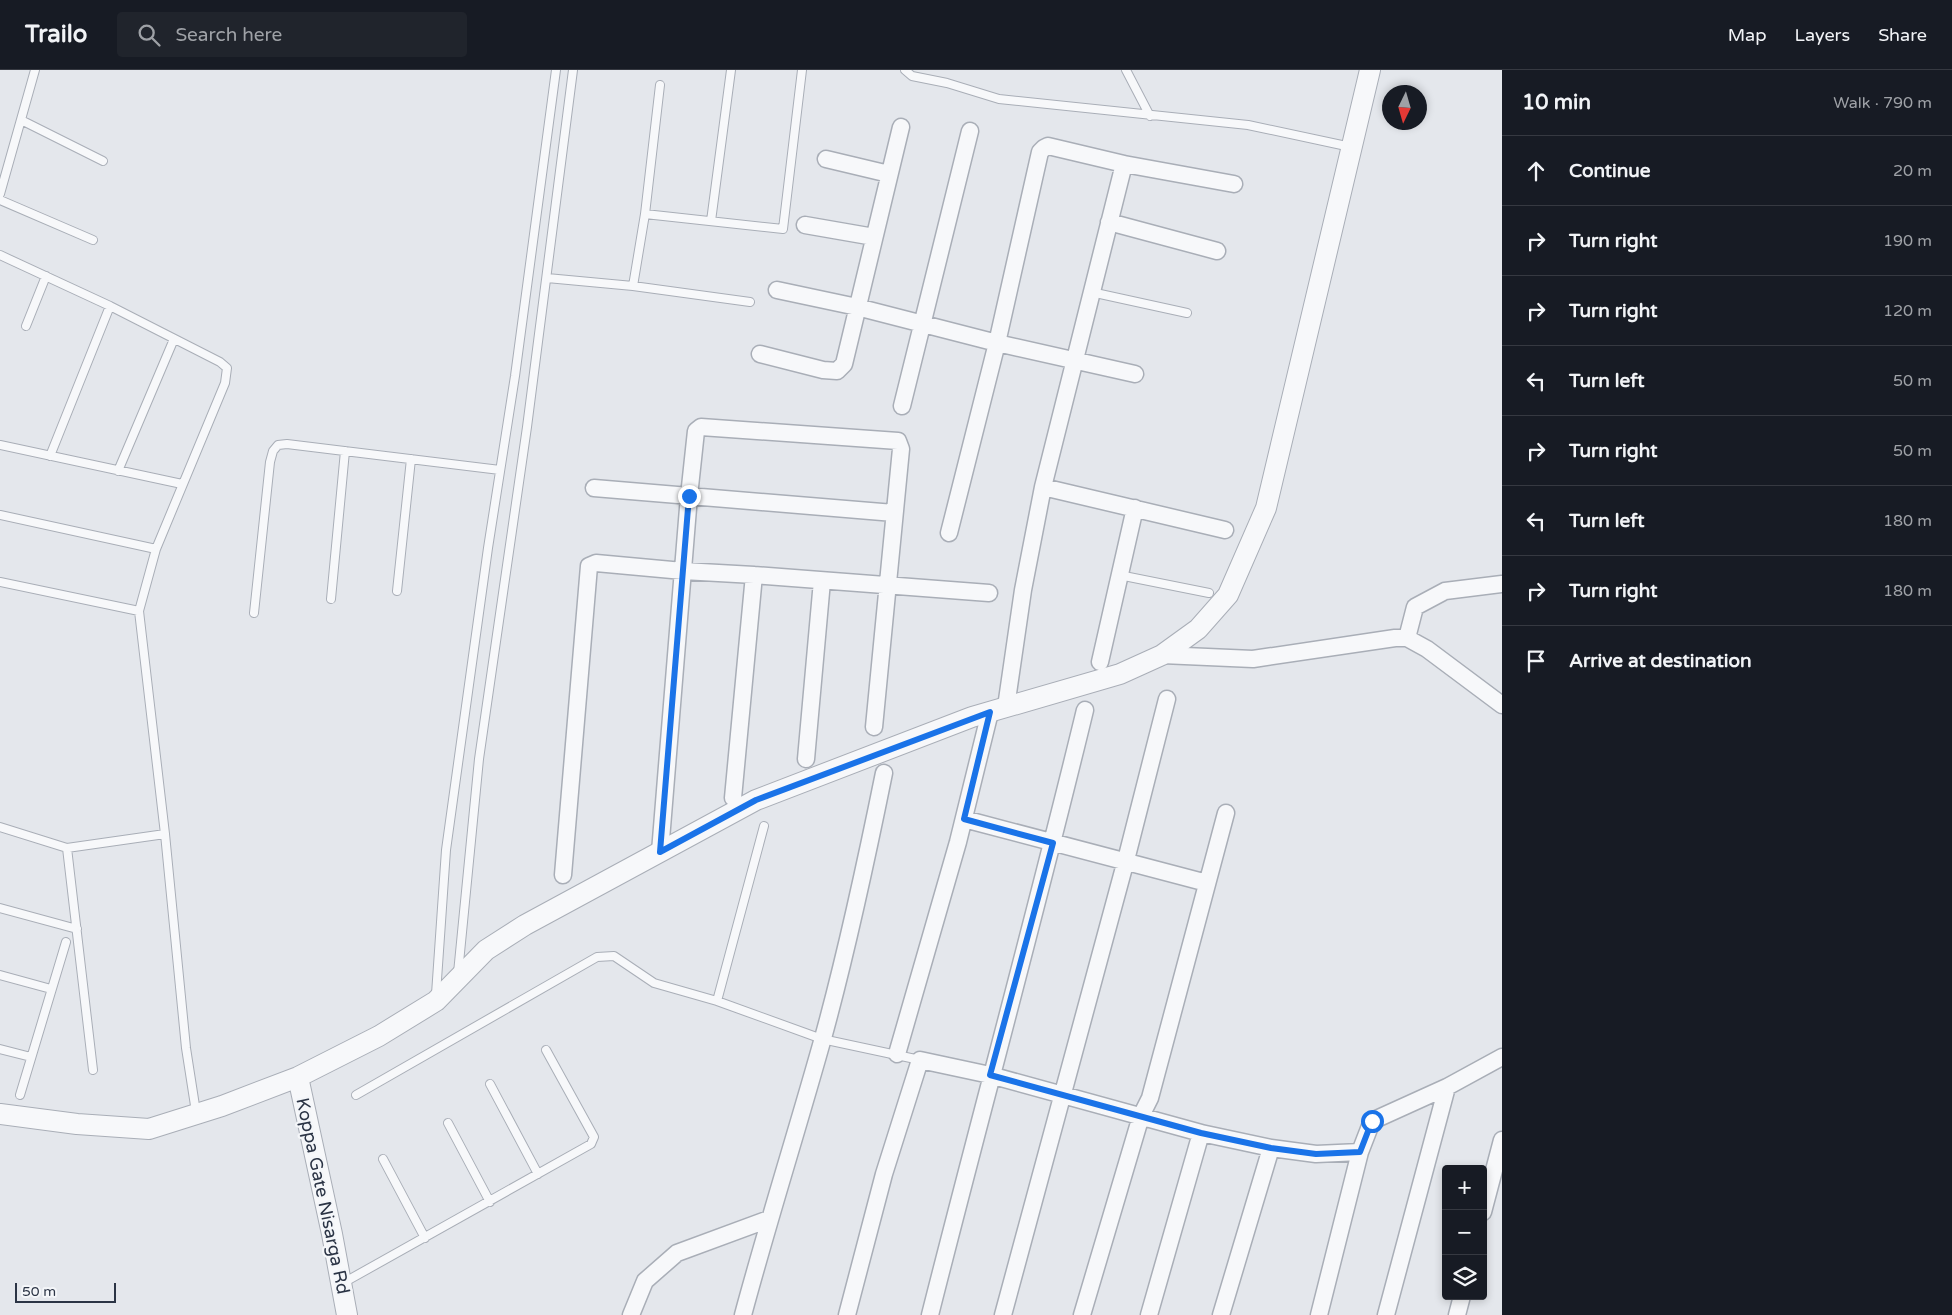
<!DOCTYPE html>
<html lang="en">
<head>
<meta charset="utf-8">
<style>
  :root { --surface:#171b24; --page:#20242c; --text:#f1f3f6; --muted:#9ea1a6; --line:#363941 }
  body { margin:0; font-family:"Varela Round",sans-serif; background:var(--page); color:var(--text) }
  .controls { position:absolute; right:15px; bottom:15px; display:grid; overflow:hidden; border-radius:5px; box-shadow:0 2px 8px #0003 }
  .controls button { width:45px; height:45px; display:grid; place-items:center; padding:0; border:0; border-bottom:1px solid var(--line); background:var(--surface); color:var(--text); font:25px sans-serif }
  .compass { position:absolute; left:1382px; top:15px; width:45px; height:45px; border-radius:50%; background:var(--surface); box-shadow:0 2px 8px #0003; rotate:185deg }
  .scale { position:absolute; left:15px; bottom:12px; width:101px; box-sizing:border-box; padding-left:5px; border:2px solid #2b3445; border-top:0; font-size:14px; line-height:18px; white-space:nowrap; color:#2b3445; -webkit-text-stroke:4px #f4f6f9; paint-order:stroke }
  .stop { position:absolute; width:15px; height:15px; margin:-11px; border:4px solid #1a73e8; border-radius:50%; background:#fff }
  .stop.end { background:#1a73e8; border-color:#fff; box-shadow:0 1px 5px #0008 }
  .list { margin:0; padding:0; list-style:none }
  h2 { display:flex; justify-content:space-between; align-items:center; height:65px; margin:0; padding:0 20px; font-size:21px }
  h2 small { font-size:16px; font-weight:400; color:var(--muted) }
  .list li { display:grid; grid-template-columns:32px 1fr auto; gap:15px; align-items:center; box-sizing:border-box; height:70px; padding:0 20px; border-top:1px solid var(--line) }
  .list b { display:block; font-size:19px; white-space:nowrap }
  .list em { font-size:16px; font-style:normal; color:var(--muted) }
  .icon { flex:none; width:28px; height:28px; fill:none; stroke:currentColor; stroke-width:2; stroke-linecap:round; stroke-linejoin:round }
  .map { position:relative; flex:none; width:1502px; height:1245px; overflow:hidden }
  header { display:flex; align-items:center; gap:30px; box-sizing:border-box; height:70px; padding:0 25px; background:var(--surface); border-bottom:1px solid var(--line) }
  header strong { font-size:24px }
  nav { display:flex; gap:28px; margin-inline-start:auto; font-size:18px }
  .search { width:350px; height:45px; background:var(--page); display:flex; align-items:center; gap:12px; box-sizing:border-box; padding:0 18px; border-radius:5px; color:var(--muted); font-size:19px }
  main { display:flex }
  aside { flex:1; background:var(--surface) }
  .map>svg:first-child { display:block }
</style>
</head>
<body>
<header>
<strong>Trailo</strong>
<div class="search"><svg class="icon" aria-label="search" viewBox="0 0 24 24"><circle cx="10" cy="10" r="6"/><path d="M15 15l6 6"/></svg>Search here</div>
<nav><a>Map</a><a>Layers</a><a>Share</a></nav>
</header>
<main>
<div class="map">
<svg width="1502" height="1245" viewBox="0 0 1502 1245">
  <rect width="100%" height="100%" fill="#e4e7ec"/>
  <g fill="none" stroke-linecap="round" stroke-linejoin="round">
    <defs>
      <path id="service" d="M905 0 912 6 947 13 999 29 1248 55 1351 77
        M1126 0 1150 46
        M21 50 103 91
        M0 124 35 0
        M0 130 93 170
        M645 144 660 15
        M711 151 731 0
        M0 185 110 236 220 292 227 298 225 313 156 479 139 541 165 764 186 978 196 1042
        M547 208 633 216 750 232
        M633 216 645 144 783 159 802 0
        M1091 222 1187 243
        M26 256 46 206
        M0 375 182 414
        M50 386 110 236
        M118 401 174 269
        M0 445 156 479
        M1119 505 1209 523
        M0 512 139 541
        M397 521 411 389
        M331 529 345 381
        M254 543 270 392 273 381 278 375 287 374 500 400
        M0 757 67 778 165 764
        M67 778 93 1000
        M0 838 77 859
        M458 903 479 689 527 357 573 0
        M0 905 51 919
        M436 924 446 780 488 478 515 306 556 0
        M717 931 764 756
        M0 979 31 987
        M490 1014 538 1104
        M20 1025 66 872
        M356 1025 597 887 614 886 654 913 717 931 822 969 920 990
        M448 1053 490 1132
        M383 1089 425 1168
        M343 1213 591 1074 594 1067 546 980"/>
      <path id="minor" d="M826 89 889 104
        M1109 152 1217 181
        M805 155 874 167
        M777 220 857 237 997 273 1135 304
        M760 284 823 300 837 301 844 294 901 57
        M902 336 970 61
        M1043 417 1225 460
        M594 418 894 443
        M949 463 997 273 1040 82 1044 78 1048 76 1124 94 1234 114
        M1407 568 1415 537 1445 521 1502 514
        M1162 585 1253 589 1395 568H1407L1427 579 1502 635
        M1100 592 1135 438
        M1006 637 1023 520 1043 417 1124 94
        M806 689 822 511
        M733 728 754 505
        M964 749 1207 813
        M660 782 689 426 696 361 701 357 898 371 901 379 874 657
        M563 805 589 496 596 493 683 501 754 505 989 523
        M897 984 958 772 990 642
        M1271 1078 1316 1084 1360 1082 1372 1051 1447 1017 1502 987
        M1483 1142 1502 1070
        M631 1245 645 1211 677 1183 769 1149
        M743 1245C768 1152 797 1061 823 968 847 881 866 792 884 703
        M847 1245 884 1104 920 990 990 1005 1201 1063 1271 1078 1221 1245
        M930 1245C981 1043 1036 843 1085 640
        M1003 1245 1126 790 1167 629
        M1082 1245 1141 1046 1150 1028 1226 743
        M1149 1245 1201 1063
        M1319 1245 1360 1082
        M1386 1245 1447 1017
        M1457 1245 1462 1226"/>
      <path id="tertiary" d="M298 1007 332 1164 347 1245
        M0 1044 77 1054 149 1059 222 1036 298 1007 379 966 436 931 486 880 525 855 756 730 972 647 1120 604 1162 585 1198 559 1228 525 1266 438 1370 0"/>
    </defs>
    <use href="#service" stroke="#a9aeb7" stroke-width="10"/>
    <use href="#minor" stroke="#a9aeb7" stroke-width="19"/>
    <use href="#tertiary" stroke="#a9aeb7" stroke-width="22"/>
    <use href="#service" stroke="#f7f8fa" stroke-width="8"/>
    <use href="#minor" stroke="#f7f8fa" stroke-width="16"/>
    <use href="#tertiary" stroke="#f7f8fa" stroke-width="20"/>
  </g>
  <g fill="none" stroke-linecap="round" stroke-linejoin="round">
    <path stroke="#1a73e8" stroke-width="6" d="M689 426 660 782 756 730 990 642 964 749 1053 773 990 1005 1201 1063 1271 1078 1316 1084 1360 1082 1372 1051"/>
  </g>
  <g text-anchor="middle" stroke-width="4.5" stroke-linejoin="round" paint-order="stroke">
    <g font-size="18" fill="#2b3445" stroke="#f4f6f9">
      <text transform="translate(323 1126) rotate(78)" y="6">Koppa Gate Nisarga Rd</text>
    </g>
  </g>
</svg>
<div class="controls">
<button>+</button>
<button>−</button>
<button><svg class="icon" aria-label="layers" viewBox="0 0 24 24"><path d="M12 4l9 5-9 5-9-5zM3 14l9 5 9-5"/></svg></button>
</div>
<svg class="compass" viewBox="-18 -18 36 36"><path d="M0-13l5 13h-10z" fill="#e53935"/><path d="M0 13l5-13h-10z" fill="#9ea1a6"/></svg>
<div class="scale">50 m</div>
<div class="stop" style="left:1372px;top:1051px"></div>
<div class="stop end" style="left:689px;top:426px"></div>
</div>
<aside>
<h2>10 min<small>Walk · 790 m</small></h2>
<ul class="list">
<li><svg class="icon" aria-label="ahead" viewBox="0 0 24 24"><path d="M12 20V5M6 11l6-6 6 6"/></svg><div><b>Continue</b></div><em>20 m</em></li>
<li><svg class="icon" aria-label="right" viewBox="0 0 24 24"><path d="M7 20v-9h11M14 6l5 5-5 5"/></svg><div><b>Turn right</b></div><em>190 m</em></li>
<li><svg class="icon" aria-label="right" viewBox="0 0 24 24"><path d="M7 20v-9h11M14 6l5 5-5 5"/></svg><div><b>Turn right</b></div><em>120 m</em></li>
<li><svg class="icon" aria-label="left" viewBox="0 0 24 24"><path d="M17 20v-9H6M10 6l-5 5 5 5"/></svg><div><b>Turn left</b></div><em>50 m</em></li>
<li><svg class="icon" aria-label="right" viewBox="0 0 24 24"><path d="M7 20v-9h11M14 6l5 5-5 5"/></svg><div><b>Turn right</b></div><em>50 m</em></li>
<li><svg class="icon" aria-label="left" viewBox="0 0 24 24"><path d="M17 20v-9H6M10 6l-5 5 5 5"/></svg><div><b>Turn left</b></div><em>180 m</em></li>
<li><svg class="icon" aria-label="right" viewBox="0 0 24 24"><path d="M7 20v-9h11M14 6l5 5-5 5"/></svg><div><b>Turn right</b></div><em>180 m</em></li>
<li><svg class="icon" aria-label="arrive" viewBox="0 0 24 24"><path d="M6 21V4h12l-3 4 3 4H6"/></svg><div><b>Arrive at destination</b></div></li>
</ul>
</aside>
</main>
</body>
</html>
